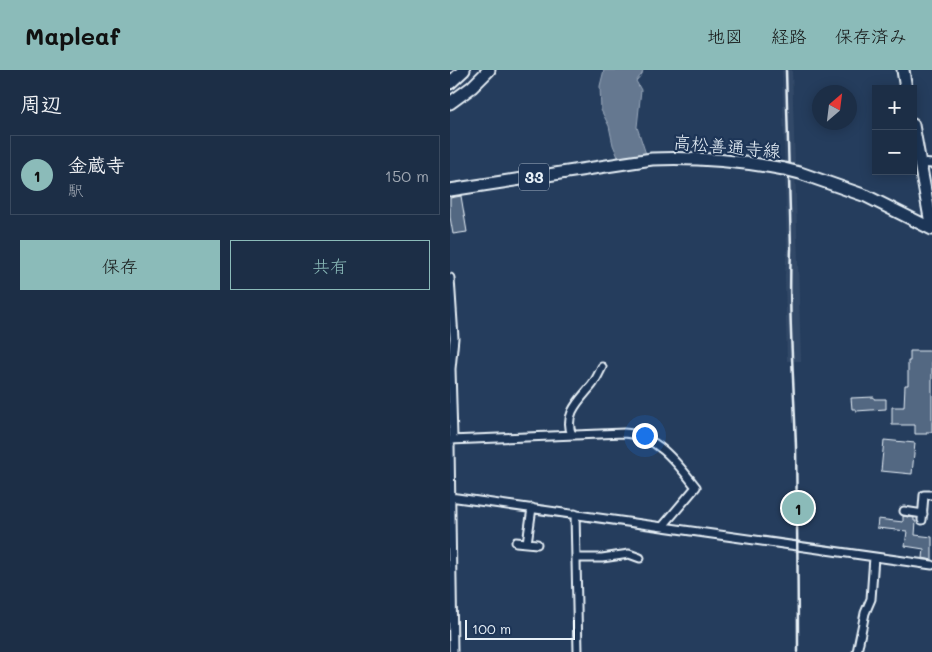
<!DOCTYPE html>
<html lang="ja">
<head>
<meta charset="utf-8">
<style>
  :root { --surface:#1c2e46; --page:#25364d; --text:#f1f3f6; --muted:#a0a8b3; --line:#3a4a5f; --accent:#8bbbb9 }
  body { margin:0; font-family:Mali,"Klee One",sans-serif; background:var(--page); color:var(--text) }
  .controls { position:absolute; right:15px; top:15px; display:grid; overflow:hidden; border-radius:0px; box-shadow:0 2px 12px #0003 }
  .controls button { width:45px; height:45px; display:grid; place-items:center; padding:0; border:0; border-bottom:1px solid var(--line); background:var(--surface); color:var(--text); font:25px sans-serif }
  .compass { position:absolute; left:362px; top:15px; width:45px; height:45px; border-radius:50%; background:var(--surface); box-shadow:0 2px 12px #0003; rotate:28deg }
  .scale { position:absolute; left:15px; bottom:12px; width:110px; box-sizing:border-box; padding-left:5px; border:2px solid #e8f1f8; border-top:0; font-size:14px; line-height:18px; white-space:nowrap; color:#e8f1f8; -webkit-text-stroke:4px #1d3557; paint-order:stroke }
  .you { position:absolute; left:194px; top:365px; width:18px; height:18px; margin:-12px; border:4px solid #fff; border-radius:50%; background:#1a73e8; box-shadow:0 0 0 8px #1a73e833 }
  .badge { display:grid; place-items:center; width:32px; height:32px; border-radius:50%; background:var(--accent); color:#111; font-size:16px; font-weight:700 }
  .pin { position:absolute; translate:-50% -50%; border:2px solid #fff; box-shadow:0 1px 5px #0006 }
  .list { margin:0; padding:0; list-style:none }
  h2 { display:flex; justify-content:space-between; align-items:center; height:65px; margin:0; padding:0 20px; font-size:21px }
  h2 small { font-size:16px; font-weight:400; color:var(--muted) }
  .list li { display:grid; grid-template-columns:32px 1fr auto; gap:15px; align-items:center; box-sizing:border-box; height:80px; margin:0 10px 10px; padding:0 10px; border:1px solid var(--line); border-radius:0px }
  .list b { display:block; font-size:19px; white-space:nowrap }
  .list p { margin:0; font-size:16px; white-space:nowrap; color:var(--muted) }
  .list em { font-size:16px; font-style:normal; color:var(--muted) }
  .actions { display:flex; gap:10px; padding:15px 20px }
  .actions a { flex:1; padding:11px 0; border:1px solid var(--accent); border-radius:0px; text-align:center; font-size:18px; color:var(--accent) }
  .actions .main { background:var(--accent); color:#111 }
  .map { position:relative; flex:none; width:482px; height:582px; overflow:hidden }
  header { display:flex; align-items:center; gap:30px; box-sizing:border-box; height:70px; padding:0 25px; background:var(--accent); color:#111 }
  header strong { font-size:24px }
  nav { display:flex; gap:28px; margin-inline-start:auto; font-size:18px }
  main { display:flex }
  aside { flex:1; background:var(--surface) }
  .map>svg:first-child { display:block }
</style>
</head>
<body>
<header>
<strong>Mapleaf</strong>
<nav><a>地図</a><a>経路</a><a>保存済み</a></nav>
</header>
<main>
<aside>
<h2>周辺<small></small></h2>
<ul class="list">
<li><span class="badge">1</span><div><b>金蔵寺</b><p>駅</p></div><em>150 m</em></li>
</ul>
<div class="actions"><a class="main">保存</a><a>共有</a></div>
</aside>
<div class="map">
<svg width="482" height="582" viewBox="0 0 482 582">
  <rect width="100%" height="100%" fill="#253d5d"/>
  <filter id="ink" filterUnits="userSpaceOnUse"><feTurbulence type="fractalNoise" baseFrequency=".02" numOctaves="2"/><feDisplacementMap in="SourceGraphic" scale="10" xChannelSelector="R" yChannelSelector="G"/><feConvolveMatrix kernelMatrix="1 2 1 2 8 2 1 2 1" color-interpolation-filters="sRGB"/></filter>
  <g filter="url(#ink)">
    <path fill="#334a68" d="M332 0H342L351 291H337L335 206 337 178Z"/>
    <path fill="#657890" stroke="#99a8ba" d="M154 0H193L192 4 186 11 191 20 187 57 196 84 168 87 163 75 159 56 151 40 150 16Z"/>
    <path fill="#536782" stroke="#e8f1f8" d="M11 126 17 162 3 164 0 147V128Z
      M460 281H482V362H477V364H465V355H442V337H454L455 315H458V291H460Z
      M424 327V329H436V339L406 341V339H402L401 328Z
      M434 370 465 373 462 404 431 401Z
      M453 446 464 448V451H466L465 465 482 467V490L473 488 474 479 455 476 457 461 427 458 428 449 453 452Z"/>
    <g fill="none" stroke-linecap="round" stroke-linejoin="round">
      <defs>
        <path id="minor" d="M470 93 482 94
          M0 208 4 268 1 299 3 367 0 375 3 582
          M122 365C113 344 130 330 142 315 146 310 149 303 152 297
          M0 370 174 363C206 364 228 394 246 417L213 456
          M0 427 482 495
          M454 441 473 444
          M125 444 128 582
          M472 450 474 425H482
          M66 472 87 474
          M77 473 82 438
          M126 488H152L179 484 190 488
          M407 582 415 543 421 529 424 487"/>
        <path id="primary" d="M453 0 456 19
          M463 55 482 159
          M350 103 416 126 482 159
          M0 120 202 89C246 87 290 91 334 99"/>
        <path id="trunk" d="M0 13 14 0
          M0 33 22 17 39 0"/>
      </defs>
      <use href="#minor" stroke="#e8f1f8" stroke-width="11"/>
      <use href="#primary" stroke="#e8f1f8" stroke-width="15"/>
      <use href="#trunk" stroke="#e8f1f8" stroke-width="15"/>
      <use href="#minor" stroke="#1d3557" stroke-width="7"/>
      <use href="#primary" stroke="#1d3557" stroke-width="11"/>
      <use href="#trunk" stroke="#1d3557" stroke-width="11"/>
      <path stroke="#e8f1f8" stroke-width="2.5" d="M336 0 341 179C338 245 344 311 346 377 347 445 348 514 348 582"/>
      <defs>
        <path id="primary-bridge" d="M334 99 350 103"/>
      </defs>
      <use href="#primary-bridge" stroke="#e8f1f8" stroke-width="15" stroke-linecap="butt"/>
      <use href="#primary-bridge" stroke="#1d3557" stroke-width="11"/>
    </g>
  </g>
  <g text-anchor="middle" stroke-width="4.5" stroke-linejoin="round" paint-order="stroke">
    <rect fill="#1d3557" stroke="#abb9c8" stroke-width="1" x="69" y="93.5" width="30" height="27" rx="4"/>
    <g font-size="16" font-weight="bold" fill="#e8f1f8">
      <text x="84" y="113">33</text>
    </g>
    <g font-size="18" fill="#e8f1f8" stroke="#1d3557">
      <text transform="translate(277 77) rotate(5)" y="6">高松善通寺線</text>
    </g>
  </g>
</svg>
<div class="controls">
<button>+</button>
<button>−</button>
</div>
<svg class="compass" viewBox="-18 -18 36 36"><path d="M0-13l5 13h-10z" fill="#e53935"/><path d="M0 13l5-13h-10z" fill="#a0a8b3"/></svg>
<div class="scale">100 m</div>
<div class="you"></div>
<div class="pin badge" style="left:348px;top:438px">1</div>
</div>
</main>
</body>
</html>
